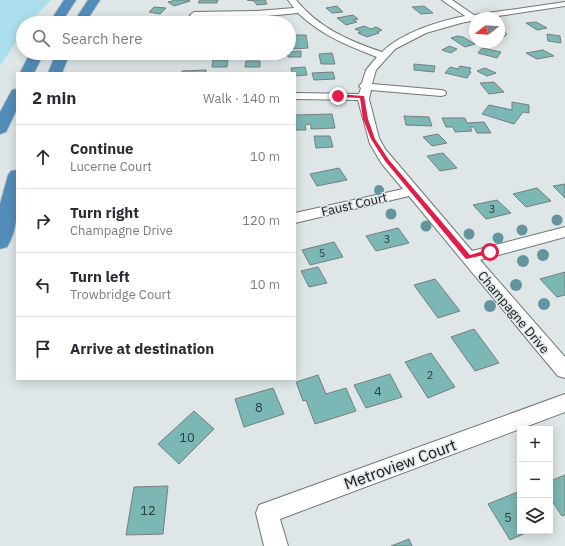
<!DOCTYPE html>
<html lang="en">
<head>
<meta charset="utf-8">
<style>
  :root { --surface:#fff; --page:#f2f2f3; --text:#2b2b33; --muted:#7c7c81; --line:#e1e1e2 }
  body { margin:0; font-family:"IBM Plex Sans",sans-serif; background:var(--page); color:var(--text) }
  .controls { position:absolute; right:12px; bottom:12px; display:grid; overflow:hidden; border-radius:0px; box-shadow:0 2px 10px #0003 }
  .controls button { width:36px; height:36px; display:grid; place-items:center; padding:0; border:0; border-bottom:1px solid var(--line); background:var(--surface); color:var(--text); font:20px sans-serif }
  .compass { position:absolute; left:469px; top:12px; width:36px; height:36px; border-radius:50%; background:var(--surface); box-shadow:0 2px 10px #0003; rotate:253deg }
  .stop { position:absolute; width:12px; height:12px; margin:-9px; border:3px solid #e11d48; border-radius:50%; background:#fff }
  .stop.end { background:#e11d48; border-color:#fff; box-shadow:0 1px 4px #0008 }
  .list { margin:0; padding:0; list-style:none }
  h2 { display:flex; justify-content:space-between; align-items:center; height:52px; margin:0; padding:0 16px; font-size:17px }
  h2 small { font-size:13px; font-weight:400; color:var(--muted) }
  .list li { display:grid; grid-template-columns:26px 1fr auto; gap:12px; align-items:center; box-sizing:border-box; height:64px; padding:0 16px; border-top:1px solid var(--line) }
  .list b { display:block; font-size:15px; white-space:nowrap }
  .list p { margin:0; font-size:13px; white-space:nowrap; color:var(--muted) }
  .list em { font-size:13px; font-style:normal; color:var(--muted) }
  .icon { flex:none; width:22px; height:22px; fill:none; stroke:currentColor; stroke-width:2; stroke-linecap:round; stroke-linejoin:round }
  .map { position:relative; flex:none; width:565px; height:546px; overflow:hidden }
  .search { position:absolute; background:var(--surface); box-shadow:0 2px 10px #0003; left:16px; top:16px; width:280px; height:44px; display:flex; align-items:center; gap:10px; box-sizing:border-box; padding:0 14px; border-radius:22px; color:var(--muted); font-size:15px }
  .panel { position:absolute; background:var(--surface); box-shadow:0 2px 10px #0003; left:16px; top:72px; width:280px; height:308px; border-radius:0px }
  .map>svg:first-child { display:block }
</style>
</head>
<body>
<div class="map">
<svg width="565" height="546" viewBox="0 0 565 546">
  <rect width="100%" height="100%" fill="#dee6e8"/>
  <path fill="#acdfed" d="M0 0H51L29 23H23V31L0 66Z"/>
  <path fill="#7bb7b4" stroke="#777e7e" d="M172 0H188L190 1 174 6 168 2 173 1Z
    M200 0H218L217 3H198Z
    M247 0H265L267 4 257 5 254 1Z
    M337 6 343 12 332 13 326 8Z
    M424 6 433 13 421 14 412 7Z
    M154 7 166 8 160 14 149 12Z
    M353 15 358 19 353 20 357 22 346 25 337 18Z
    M156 19 159 23H145L143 21Z
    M536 22 547 28 537 30 526 23Z
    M364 26 371 29 376 27 382 30 377 32 379 33 367 37 358 33 361 32 355 29Z
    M547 34 560 36 561 43 548 41Z
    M292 35H306L308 48 293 49Z
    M457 36 463 37 475 44 465 47 451 38Z
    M449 46 457 49 451 53 442 50Z
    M482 48 501 52 497 58 478 53Z
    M543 50 554 56 537 59 526 53Z
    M301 51V57H288L287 53 289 52Z
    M332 53 335 64H321L319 54Z
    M213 60H228L227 67H212Z
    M246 61H260V67H245Z
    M414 64 435 66 434 72 414 70Z
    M460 66 471 68 469 71 471 72 467 78 445 73 450 67 458 69Z
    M305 67 307 75 295 76V73H292L291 68Z
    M485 68 496 73 487 76 477 71Z
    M206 70V73H182V71Z
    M333 72 335 79 314 80 312 73Z
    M494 82 504 92 489 94 480 83Z
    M512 102 529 105V113L523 112 514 124 482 114 489 105 512 110Z
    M332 114 335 128 311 129V124L305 125 306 130H296L295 115Z
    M404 116 429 117 432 126 406 125Z
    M442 118H465L467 123 484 122 491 133H477L474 127H470L472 131 455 132 453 127H446Z
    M438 134 447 143 432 146 423 137Z
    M314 136H330L333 147 316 148Z
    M443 153 457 168 440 171 427 156Z
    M339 168 347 180 317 186 310 174Z
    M565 184V198L553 186Z
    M537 188 551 201 526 207 513 194Z
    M497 200 511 213 486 219 473 205Z
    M398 228 409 243 376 251 366 236Z
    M334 242 343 257 310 265 302 250Z
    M318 267 327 283 309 287 301 271Z
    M565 272V295L557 297 540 279Z
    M435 279 460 311 438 318 414 285Z
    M474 329 499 363 475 371 451 337Z
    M431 353 455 387 428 398 405 362Z
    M390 374 402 397 366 408 354 385Z
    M318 375 326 394 346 388 356 411 315 424 306 400 303 401 296 382Z
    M273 388 284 414 244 427 235 399Z
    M194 411 214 429 179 464 158 444Z
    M565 475V515L562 516 550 498V481Z
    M168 486 163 534 126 535 134 487Z
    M520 491V531H530L510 540 488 504Z
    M409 539 412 546H391Z"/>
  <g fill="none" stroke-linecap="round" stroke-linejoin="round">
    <defs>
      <path id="street" d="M288 0H296C319 28 349 41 382 52 401 33 439 21 465 16L442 0H452L474 15 565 2V6L484 18H475V22L471 21 461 23 426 33 395 49 376 70 372 84 441 90 445 91 446 93 445 95 441 96 371 90 369 99 379 138 385 149 472 251 565 227V237L480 260 565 357V378L558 376 542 357 409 196 295 223V213L403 189 382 164 370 144 358 100 295 99V93L359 94 361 88 359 86 362 83 366 70 377 57C348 46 321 35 298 13L257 17 194 18 190 15 194 12 257 11 294 8Z
        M499 30 506 34 504 36H499Z
        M565 394V412L280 519 288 546H264L256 513 259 505Z"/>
      <path id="highway" d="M64 0H76L61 23H49Z
        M88 0H100L85 23H73Z
        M30 53H44L34 73H20Z
        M56 53H70L62 73H48Z
        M17 89V109L6 132 0 134V112L12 90Z
        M17 170C17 194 21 225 7 247L0 249V204L8 175 11 171Z"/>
    </defs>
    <use href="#street" stroke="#6f7678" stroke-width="2"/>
    <use href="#highway" stroke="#c2c3c3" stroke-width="2"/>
    <use href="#street" fill="#fff" fill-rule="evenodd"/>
    <use href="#highway" fill="#528dba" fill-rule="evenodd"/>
  </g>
  <g fill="#64959f">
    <circle cx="379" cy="190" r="5"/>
    <circle cx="391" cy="214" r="5.5"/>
    <circle cx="557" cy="220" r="5.5"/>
    <circle cx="426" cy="226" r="5.5"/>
    <circle cx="522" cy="230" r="5.5"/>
    <circle cx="469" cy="234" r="5.5"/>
    <circle cx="498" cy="238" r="5.5"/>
    <circle cx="543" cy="255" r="6"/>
    <circle cx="523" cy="261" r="6"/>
    <circle cx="516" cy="285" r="6"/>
    <circle cx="544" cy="304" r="6"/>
    <circle cx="490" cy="306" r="6"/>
  </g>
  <path fill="#e11d48" d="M338 94 364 96 368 119 375 139 389 160 470 255 490 249 493 250V253L466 259 385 161 371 139 363 119 360 98 336 97Z"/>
  <g text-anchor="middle" stroke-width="3" stroke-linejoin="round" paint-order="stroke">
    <g font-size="11" fill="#2e4040">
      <text x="492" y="213">3</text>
      <text x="387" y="243">3</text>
      <text x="322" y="257">5</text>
      <text x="430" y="379">2</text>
    </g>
    <g font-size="13" fill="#151819" stroke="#dee6e8">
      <text transform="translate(354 204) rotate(-13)" y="5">Faust Court</text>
      <text transform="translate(514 312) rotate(50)" y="5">Champagne Drive</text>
    </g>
    <g font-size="13" fill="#2e4040">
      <text x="378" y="396">4</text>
      <text x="259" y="412">8</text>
      <text x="187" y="442">10</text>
      <text x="148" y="515">12</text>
      <text x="508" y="522">5</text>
    </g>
    <g font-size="16" fill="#151819" stroke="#dee6e8">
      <text transform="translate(400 464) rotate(-20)" y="6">Metroview Court</text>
    </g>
  </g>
</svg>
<div class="controls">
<button>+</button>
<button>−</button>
<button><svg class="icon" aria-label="layers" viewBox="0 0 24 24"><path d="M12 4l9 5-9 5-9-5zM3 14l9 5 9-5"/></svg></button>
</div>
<svg class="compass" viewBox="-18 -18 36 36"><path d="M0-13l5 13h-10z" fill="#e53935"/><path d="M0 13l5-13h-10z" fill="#7c7c81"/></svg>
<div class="stop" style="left:490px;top:252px"></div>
<div class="stop end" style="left:338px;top:96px"></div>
<div class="search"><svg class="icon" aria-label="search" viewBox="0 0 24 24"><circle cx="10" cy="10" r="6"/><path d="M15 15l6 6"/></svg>Search here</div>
<section class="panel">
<h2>2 min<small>Walk · 140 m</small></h2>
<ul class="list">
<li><svg class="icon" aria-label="ahead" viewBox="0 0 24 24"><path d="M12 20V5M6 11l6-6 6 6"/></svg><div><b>Continue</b><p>Lucerne Court</p></div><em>10 m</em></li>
<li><svg class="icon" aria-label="right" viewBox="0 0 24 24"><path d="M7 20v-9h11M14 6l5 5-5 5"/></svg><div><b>Turn right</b><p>Champagne Drive</p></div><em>120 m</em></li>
<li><svg class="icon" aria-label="left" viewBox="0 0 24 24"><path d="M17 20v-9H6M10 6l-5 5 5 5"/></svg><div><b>Turn left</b><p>Trowbridge Court</p></div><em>10 m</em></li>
<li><svg class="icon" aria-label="arrive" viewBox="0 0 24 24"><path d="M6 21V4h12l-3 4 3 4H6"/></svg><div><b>Arrive at destination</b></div></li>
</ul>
</section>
</div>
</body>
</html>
